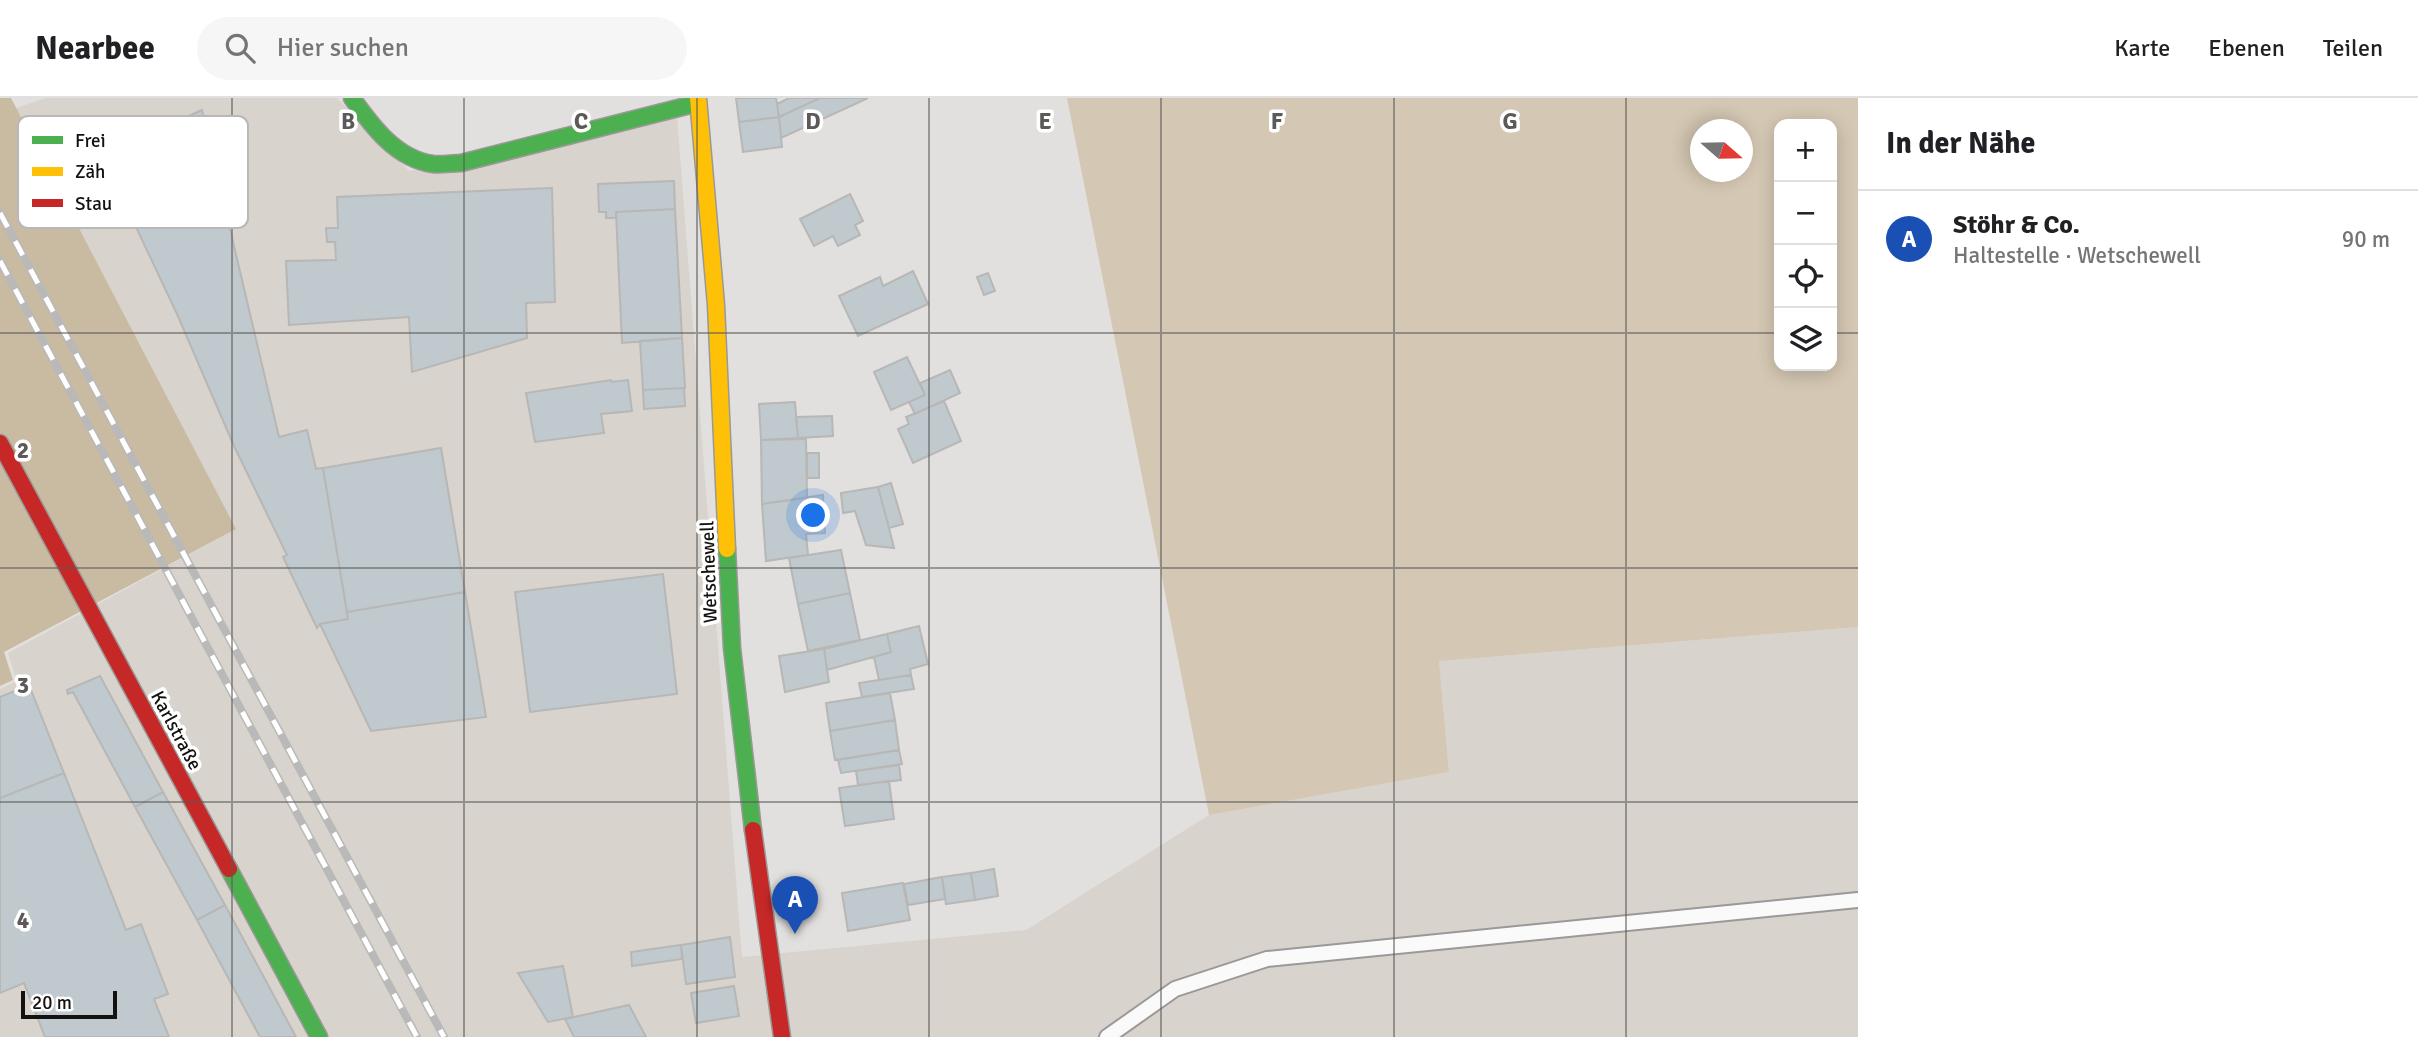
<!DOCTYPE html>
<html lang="de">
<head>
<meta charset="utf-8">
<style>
  :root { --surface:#fff; --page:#f6f6f6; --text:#202124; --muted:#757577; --line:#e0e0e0; --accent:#5b5a58 }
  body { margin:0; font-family:Signika,sans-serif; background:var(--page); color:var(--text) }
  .controls { position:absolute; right:21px; top:21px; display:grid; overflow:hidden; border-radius:14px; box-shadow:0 4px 18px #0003 }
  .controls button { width:63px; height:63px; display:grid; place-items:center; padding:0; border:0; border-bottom:2px solid var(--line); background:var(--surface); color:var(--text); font:35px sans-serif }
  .compass { position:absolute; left:1690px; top:21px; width:63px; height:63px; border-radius:50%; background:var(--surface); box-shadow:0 4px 18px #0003; rotate:110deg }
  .scale { position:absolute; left:21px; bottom:18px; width:96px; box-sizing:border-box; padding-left:7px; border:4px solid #131210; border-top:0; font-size:19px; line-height:24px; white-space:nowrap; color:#131210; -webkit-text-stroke:5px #fff; paint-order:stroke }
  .you { position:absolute; left:814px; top:418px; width:24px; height:24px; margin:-18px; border:5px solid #fff; border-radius:50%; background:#1a73e8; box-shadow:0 0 0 10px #1a73e833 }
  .badge { display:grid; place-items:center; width:46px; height:46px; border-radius:50%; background:var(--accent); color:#fff; font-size:23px; font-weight:700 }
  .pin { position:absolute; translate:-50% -58px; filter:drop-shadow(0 2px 4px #0008) }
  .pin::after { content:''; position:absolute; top:37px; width:24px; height:21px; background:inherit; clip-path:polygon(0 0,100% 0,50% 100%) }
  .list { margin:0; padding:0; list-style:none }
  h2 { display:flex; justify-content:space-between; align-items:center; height:91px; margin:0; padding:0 28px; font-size:30px }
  h2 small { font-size:23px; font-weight:400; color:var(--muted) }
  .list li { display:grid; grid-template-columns:46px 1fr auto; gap:21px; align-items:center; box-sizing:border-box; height:98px; padding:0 28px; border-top:2px solid var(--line) }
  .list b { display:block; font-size:26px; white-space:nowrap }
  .list p { margin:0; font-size:23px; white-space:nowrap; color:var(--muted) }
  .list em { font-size:23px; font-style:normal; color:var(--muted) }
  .icon { flex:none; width:38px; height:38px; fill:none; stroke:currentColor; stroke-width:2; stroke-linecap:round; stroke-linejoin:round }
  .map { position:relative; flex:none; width:1858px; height:939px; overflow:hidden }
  header { display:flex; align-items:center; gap:42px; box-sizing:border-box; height:98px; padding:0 35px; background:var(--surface); border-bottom:2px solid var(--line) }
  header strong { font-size:33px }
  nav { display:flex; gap:38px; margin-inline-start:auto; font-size:24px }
  .search { width:490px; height:63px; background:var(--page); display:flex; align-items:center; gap:18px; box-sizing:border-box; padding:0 24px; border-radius:38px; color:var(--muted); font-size:26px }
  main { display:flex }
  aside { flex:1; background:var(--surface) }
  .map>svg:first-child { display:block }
</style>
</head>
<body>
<header>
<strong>Nearbee</strong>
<div class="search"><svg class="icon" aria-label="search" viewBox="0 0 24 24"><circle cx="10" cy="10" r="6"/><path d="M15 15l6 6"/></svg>Hier suchen</div>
<nav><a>Karte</a><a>Ebenen</a><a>Teilen</a></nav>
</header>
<main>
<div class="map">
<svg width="1858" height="939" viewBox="0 0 1858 939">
  <rect width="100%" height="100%" fill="#e2e0de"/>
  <path fill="#d8d3cc" d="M45 0H337L409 73 677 18 742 859 1026 832 1209 717 1449 674 1439 563 1858 529V939H0V591L17 583 8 555 236 431 16 10Z"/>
  <path fill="#d4c7b3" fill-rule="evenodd" d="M1067 0H1858V529L1439 563 1449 674 1209 717ZM1779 26H1832V268H1779ZM1700 32H1742V74H1700Z"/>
  <path fill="#c9baa2" d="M0 0H11L236 431 4 554 13 582 0 588Z"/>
  <path fill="#c0c9ce" stroke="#b7b7b6" stroke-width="2" d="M736 0H776L779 19 739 24Z
    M789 0H820L779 19 777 6Z
    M820 0H868L781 40 779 19Z
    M202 12 279 339 307 332 316 371 323 370 348 521 320 526 317 530 283 459 287 457 234 348 177 216 102 57Z
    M779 19 782 49 743 54 739 24Z
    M674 83 675 111 616 114V120H606V114H599L598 86Z
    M552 90 555 204 526 205 527 240 412 274 409 219 289 227 286 163 336 162 335 144H327L326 130H338L337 99Z
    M850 96 863 123 855 127 860 137 838 148 833 138 814 148 800 121Z
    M675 111 682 240 622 245 616 114Z
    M913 173 928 206 858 238 839 198 880 179 883 188Z
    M988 175 995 193 984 197 977 179Z
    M682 240 685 290 643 292 640 243Z
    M907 259 925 297 891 312 874 274Z
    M950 272 960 295 915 316 909 304 925 297 920 285Z
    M611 282 612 284 628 282 632 313 601 316 604 335 535 344 526 295Z
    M684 290 685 308 644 311 643 292Z
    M944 303 961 343 913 365 898 331 909 326 906 319Z
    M795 304 798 340 761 342 759 306Z
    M832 318 833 338 798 340 796 319Z
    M806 341 807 400 762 406 761 342Z
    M441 350 465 494 347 514 323 370Z
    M807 355H819V380H807Z
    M891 385 903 426 889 430 878 389Z
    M878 389 889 430 894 450 866 447 855 413 843 415 841 395Z
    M823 397 825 435 806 436 808 457 766 463 762 406Z
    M841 452 850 495 798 506 789 460Z
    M663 476 677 596 530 614 515 494Z
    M465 494 486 619 371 633 320 526 348 521 347 514Z
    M850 495 860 542 808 553 798 506Z
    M919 528 928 566 910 571 911 577 879 582 874 559 891 554 887 536Z
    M887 536 891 554 827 572 824 551Z
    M824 551 829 584 785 594 779 558Z
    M911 577 914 591 862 599 859 585Z
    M100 578 163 694 135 709 73 594 68 596 67 592Z
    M29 587 64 675 0 700V599Z
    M890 595 895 622 830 633 826 605Z
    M895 622 899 652 835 662 830 633Z
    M899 652 902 666 841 675 838 662Z
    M899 667 901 682 858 687 856 673Z
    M64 675 126 832 141 826 168 896 154 901 169 939H45L24 885 0 895V700Z
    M889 683 894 721 845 728 839 690Z
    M163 694 225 807 197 822 135 709Z
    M994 771 998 798 975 802 971 775Z
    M971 775 975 802 946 806 942 779Z
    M942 779 945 801 908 807 904 786Z
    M903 785 910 822 848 833 842 795Z
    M225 807 296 939H260L197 822Z
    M730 839 735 879 686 886 681 847Z
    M681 847 682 861 632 868 631 854Z
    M563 868 573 919 548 924 518 875Z
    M734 888 739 918 696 925 691 895Z
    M629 907 646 939H574L565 921Z"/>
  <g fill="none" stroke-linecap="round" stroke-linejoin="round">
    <defs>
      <path id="lane" d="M1107 939 1175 891 1267 861 1858 802"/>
      <path id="fast" d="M352 0C372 28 396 61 433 66 442 67 452 65 461 65L698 5
        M727 451 732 550 753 732
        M229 771 319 939"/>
      <path id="slow" d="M698 0 716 207 727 451"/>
      <path id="jam" d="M0 345 229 771
        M753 732 782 939"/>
    </defs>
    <use href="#lane" stroke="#9a9997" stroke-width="18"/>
    <use href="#fast" stroke="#9a9997" stroke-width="19"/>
    <use href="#slow" stroke="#9a9997" stroke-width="19"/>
    <use href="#jam" stroke="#9a9997" stroke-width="19"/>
    <use href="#lane" stroke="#fbfafa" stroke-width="14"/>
    <use href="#fast" stroke="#4caf50" stroke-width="16"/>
    <use href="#slow" stroke="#ffc107" stroke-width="16"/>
    <use href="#jam" stroke="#c62828" stroke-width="16"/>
    <defs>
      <path id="rail" d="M0 115 444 939
        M0 163 417 939"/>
    </defs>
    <use href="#rail" stroke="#b9b9b9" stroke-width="8"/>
    <use href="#rail" stroke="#fff" stroke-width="5" stroke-dasharray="16" stroke-linecap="butt"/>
  </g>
  <path fill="none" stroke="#5b5a58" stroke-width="2" stroke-opacity="0.55" d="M232 0V939M464 0V939M697 0V939M929 0V939M1161 0V939M1394 0V939M1626 0V939M0 235H1779M1832 235H1858M0 470H1858M0 704H1858"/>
  <g text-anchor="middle" stroke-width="7" stroke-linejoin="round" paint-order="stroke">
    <g font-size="19" fill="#131210" stroke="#fff">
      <text transform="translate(708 474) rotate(-92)" y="7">Wetschewell</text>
      <text transform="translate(177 632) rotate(62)" y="7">Karlstraße</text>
    </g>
  </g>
  <rect x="18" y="18" width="230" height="112" rx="10" fill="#fff" stroke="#b8b8b7" stroke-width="2"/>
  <rect x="32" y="38" width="31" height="8" fill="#4caf50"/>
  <rect x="32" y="69" width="31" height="9" fill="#ffc107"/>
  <rect x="32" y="101" width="31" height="8" fill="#c62828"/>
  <g font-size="19" fill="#131210">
    <text x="75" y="49">Frei</text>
    <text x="75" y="80">Zäh</text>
    <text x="75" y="112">Stau</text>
  </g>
  <g font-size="23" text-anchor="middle" font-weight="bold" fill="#5b5a58" stroke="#fff" stroke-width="7" stroke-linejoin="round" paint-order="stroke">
    <text x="348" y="31">B</text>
    <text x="581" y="31">C</text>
    <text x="813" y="31">D</text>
    <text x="1045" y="31">E</text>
    <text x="1277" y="31">F</text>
    <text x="1510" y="31">G</text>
    <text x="23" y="360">2</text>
    <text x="23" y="595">3</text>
    <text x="23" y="830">4</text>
  </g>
</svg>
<div class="controls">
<button>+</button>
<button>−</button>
<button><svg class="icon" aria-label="locate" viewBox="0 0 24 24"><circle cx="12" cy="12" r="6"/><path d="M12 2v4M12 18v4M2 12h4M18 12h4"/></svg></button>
<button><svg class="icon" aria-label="layers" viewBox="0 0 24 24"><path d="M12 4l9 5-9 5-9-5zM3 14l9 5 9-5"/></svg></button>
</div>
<svg class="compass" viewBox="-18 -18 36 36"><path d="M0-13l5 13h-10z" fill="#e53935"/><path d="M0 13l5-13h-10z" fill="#757577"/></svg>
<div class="scale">20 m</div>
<div class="you"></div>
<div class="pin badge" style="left:795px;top:836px;background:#1a4fb4">A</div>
</div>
<aside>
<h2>In der Nähe<small></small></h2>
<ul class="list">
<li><span class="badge" style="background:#1a4fb4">A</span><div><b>Stöhr &amp; Co.</b><p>Haltestelle · Wetschewell</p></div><em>90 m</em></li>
</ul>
</aside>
</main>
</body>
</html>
